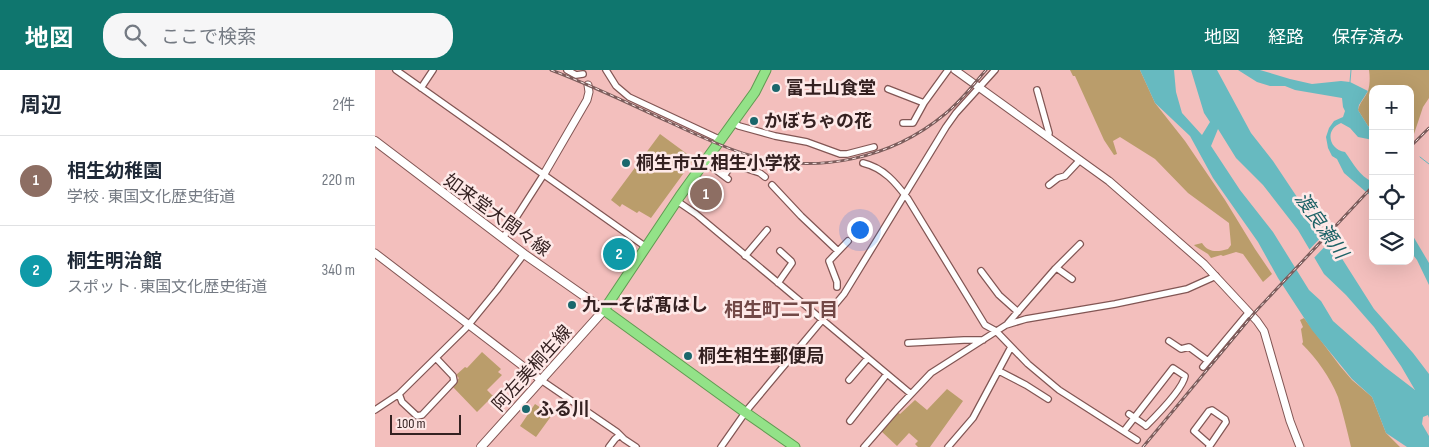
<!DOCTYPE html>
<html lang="ja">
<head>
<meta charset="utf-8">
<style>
  :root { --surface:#fff; --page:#f6f6f7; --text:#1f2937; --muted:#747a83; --line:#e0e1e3; --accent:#0f766e }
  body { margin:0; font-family:"Sofia Sans Condensed","Noto Sans JP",sans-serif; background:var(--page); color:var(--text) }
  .controls { position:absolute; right:15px; top:15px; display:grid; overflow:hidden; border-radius:10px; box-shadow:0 5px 20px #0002 }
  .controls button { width:45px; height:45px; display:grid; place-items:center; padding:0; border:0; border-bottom:1px solid var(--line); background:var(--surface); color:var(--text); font:25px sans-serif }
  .scale { position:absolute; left:15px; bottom:12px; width:71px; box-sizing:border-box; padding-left:5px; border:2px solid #342121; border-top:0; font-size:14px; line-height:18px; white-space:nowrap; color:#342121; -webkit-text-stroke:4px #fee9e8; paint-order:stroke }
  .you { position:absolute; left:484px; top:159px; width:18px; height:18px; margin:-12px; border:4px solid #fff; border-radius:50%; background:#1a73e8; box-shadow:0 0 0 8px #1a73e833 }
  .badge { display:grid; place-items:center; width:32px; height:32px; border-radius:50%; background:var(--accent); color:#fff; font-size:16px; font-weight:700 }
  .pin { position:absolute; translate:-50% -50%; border:2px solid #fff; box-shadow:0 1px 5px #0006 }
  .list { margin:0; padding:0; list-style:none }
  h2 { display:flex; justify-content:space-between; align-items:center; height:65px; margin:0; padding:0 20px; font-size:21px }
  h2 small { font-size:16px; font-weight:400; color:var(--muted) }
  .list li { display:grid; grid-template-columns:32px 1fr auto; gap:15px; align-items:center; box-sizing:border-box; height:90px; padding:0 20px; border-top:1px solid var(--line) }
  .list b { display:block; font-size:19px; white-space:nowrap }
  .list p { margin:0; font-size:16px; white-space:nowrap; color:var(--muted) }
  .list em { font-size:16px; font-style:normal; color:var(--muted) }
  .icon { flex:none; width:28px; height:28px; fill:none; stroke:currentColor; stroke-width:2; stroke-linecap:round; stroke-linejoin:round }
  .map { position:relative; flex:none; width:1054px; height:377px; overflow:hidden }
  header { display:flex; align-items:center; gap:30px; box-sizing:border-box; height:70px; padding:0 25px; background:var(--accent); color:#fff }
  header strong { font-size:24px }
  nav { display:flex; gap:28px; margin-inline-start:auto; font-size:18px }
  .search { width:350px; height:45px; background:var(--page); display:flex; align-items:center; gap:12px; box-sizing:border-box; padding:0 18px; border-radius:20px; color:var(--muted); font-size:19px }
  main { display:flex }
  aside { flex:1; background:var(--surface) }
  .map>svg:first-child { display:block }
</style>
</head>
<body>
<header>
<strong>地図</strong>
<div class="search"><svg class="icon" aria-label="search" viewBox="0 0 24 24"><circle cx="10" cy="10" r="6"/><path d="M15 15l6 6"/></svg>ここで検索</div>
<nav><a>地図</a><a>経路</a><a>保存済み</a></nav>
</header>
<main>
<aside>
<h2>周辺<small>2件</small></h2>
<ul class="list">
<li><span class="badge" style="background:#8d6e63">1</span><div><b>相生幼稚園</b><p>学校 · 東国文化歴史街道</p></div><em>220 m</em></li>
<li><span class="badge" style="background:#0f9aa8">2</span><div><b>桐生明治館</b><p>スポット · 東国文化歴史街道</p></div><em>340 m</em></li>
</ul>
</aside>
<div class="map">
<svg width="1054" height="377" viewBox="0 0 1054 377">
  <rect width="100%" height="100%" fill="#f3bfbd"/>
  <path fill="#ba9d6b" d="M695 0H765L780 33 810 71 850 130 880 179 897 204 888 212 868 184 861 182 848 186 846 185 836 188 833 184 820 176 819 175 827 173C833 183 843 182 853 179L856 175 854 153 813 123 780 89 745 67 738 71 742 84 739 85 729 70 700 6H698Z
    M994 0H1054V28L1048 37 1038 67 1035 69V19H998V59L993 56 983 40C985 32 990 28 993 21 995 15 995 6 994 0Z
    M285 64 319 89 276 148 264 141 262 143 247 134 245 137 236 130Z
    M929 248 965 296 977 310 997 327 1011 363 1025 377H976C972 360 968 343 963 327 955 307 942 289 927 274L928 272 926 259 928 257 925 250Z
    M107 282 126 299 123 302 127 305 112 320 118 326 102 342 77 316 84 308 81 305 90 297 92 298Z
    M572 319 588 331 555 377H543L540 374 543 371 534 363 522 376 505 360 522 342 525 344 540 330 552 340Z
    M160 334 177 345 161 367 145 356Z"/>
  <path fill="#67bac0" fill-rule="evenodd" d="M765 0H799L801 22 807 43 827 65 835 52 829 43 816 0H842L876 63 898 91 924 130 945 154 999 239 1038 283 1054 304V348L1053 345 1048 347 1047 354 1054 366V377H1032L1011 363 997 327 977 309 937 260 903 208 883 172 838 108 815 66 780 33ZM843 59 861 88 888 115 923 160 949 204 971 225 999 257 1026 296 1040 320 1010 297 958 251 946 231 934 220 898 162 865 120 836 76Z
    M863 0H885L915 9 937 14 966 11 975 12 993 21 984 35 983 40 993 56 998 59V70L983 67 975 58 966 53C950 59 953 79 970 82 979 94 984 106 998 112V128L969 103 962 89 957 86 953 78 951 67 954 58 959 51 968 47 970 41 968 37 967 28 920 20 910 16H895L882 12Z
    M1035 161 1054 193V215L1042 190 1035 181Z"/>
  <path fill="#f3bfbd" d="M952 161 957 169 937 190 932 182Z"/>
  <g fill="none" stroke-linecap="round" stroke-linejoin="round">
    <path stroke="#67bac0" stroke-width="1" d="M975 12 976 0
      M1045 87 1054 94"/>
    <defs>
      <path id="minor" d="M21 0 271 177
        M192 0 201 5 208 4
        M231 0 241 16 254 27 344 69
        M46 18 58 0
        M513 19 549 33 538 53H528
        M662 20 674 63 673 67
        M549 33 573 0
        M357 52 364 56 400 66 432 72 465 84H472L499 77
        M329 91 353 109
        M488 93C509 98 521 113 533 129L610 255 621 261 653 294 684 320 762 370
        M349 106 357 94 385 103 390 107
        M397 115 426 146 463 181
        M674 115 683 108 690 106 705 90
        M302 131 321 144 536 324
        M128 168 169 104
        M370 186 392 160
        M680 199H683L697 209
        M606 201 624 225 643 242
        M403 213 417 193 416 191 405 181
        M462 217V212L454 191 473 171
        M633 253 680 199 705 174
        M794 271 806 279 814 277 833 291
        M533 273 589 270H608
        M828 297 874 242
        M624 301 651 315 673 329
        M166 310 242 362 249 369 261 377
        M474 310 493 288
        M24 324 27 332 42 346 47 345 79 311 78 306 61 288
        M0 340 24 324 91 258 122 220 149 184
        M475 351 512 304
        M749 361 798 298 810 306C808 319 781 346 771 356L770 355 754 344
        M234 377 240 369 245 365
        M346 377 372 340 469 224 571 57 581 43 620 0
        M489 377 522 339 556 303 631 255 651 249 740 234 812 219 841 206
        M573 377 598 348 636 277
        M834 377 851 352 850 349 837 340 834 341 819 361 835 375"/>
      <path id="tertiary" d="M580 0 734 111 829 194 882 251 889 261 915 351 925 377
        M169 104 212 30 214 22 213 15
        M0 183 166 310"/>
      <path id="secondary" d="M0 71 149 184 229 240 106 377"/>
      <path id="trunk" d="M391 0 380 22 305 126 229 240 367 340 420 377"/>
    </defs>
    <use href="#minor" stroke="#825654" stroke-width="8"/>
    <use href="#tertiary" stroke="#825654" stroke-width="9"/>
    <use href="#secondary" stroke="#825654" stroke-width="10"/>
    <use href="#trunk" stroke="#609a51" stroke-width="11"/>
    <use href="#minor" stroke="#fff" stroke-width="5.5"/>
    <use href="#tertiary" stroke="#fff" stroke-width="7"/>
    <use href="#secondary" stroke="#fff" stroke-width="8"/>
    <use href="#trunk" stroke="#93e288" stroke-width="9"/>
    <defs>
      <path id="rail" d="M176 0C216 15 255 34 294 52 320 64 346 77 374 85 441 105 516 89 570 44 586 31 598 15 611 0
        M1035 77 1054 58
        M768 377 881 241 998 116"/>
    </defs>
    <use href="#rail" stroke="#7c5d5c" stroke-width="3"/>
    <use href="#rail" stroke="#fee9e8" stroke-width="1" stroke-dasharray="4" stroke-linecap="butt"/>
  </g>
  <g fill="#1a676c" stroke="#fee9e8" stroke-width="2">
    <circle cx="401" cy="18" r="5"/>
    <circle cx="379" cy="51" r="5"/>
    <circle cx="251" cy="93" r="5"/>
    <circle cx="197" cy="235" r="5"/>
    <circle cx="313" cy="286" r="5"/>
    <circle cx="151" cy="339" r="5"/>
  </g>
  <g text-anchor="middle" stroke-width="5" stroke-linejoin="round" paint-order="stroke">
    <g font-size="18" font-weight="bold" fill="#342121" stroke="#fee9e8" text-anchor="start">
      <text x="411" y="24">冨士山食堂</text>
      <text x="389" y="57">かぼちゃの花</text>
      <text x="261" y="99">桐生市立 相生小学校</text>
      <text x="207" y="241">九一そば髙はし</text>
      <text x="323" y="292">桐生相生郵便局</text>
      <text x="161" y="345">ふる川</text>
    </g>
    <g font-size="18" fill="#342121" stroke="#fee9e8">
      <text transform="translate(122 145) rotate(36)" y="6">如来堂大間々線</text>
      <text transform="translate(157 298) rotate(-48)" y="6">阿左美桐生線</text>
    </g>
    <g font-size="19" font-style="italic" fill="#1d6266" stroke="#fee9e8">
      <text transform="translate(947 155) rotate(55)" y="7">渡良瀬川</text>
    </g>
    <g font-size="19" font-weight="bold" fill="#724846" stroke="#fee9e8">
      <text x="406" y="246">相生町二丁目</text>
    </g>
  </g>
</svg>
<div class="controls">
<button>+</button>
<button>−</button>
<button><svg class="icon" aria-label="locate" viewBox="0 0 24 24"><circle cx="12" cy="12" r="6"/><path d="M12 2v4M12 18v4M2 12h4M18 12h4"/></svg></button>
<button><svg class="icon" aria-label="layers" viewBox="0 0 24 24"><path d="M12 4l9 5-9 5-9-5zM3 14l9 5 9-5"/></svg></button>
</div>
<div class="scale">100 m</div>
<div class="you"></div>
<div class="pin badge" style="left:331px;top:124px;background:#8d6e63">1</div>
<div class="pin badge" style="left:244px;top:184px;background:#0f9aa8">2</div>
</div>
</main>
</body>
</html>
